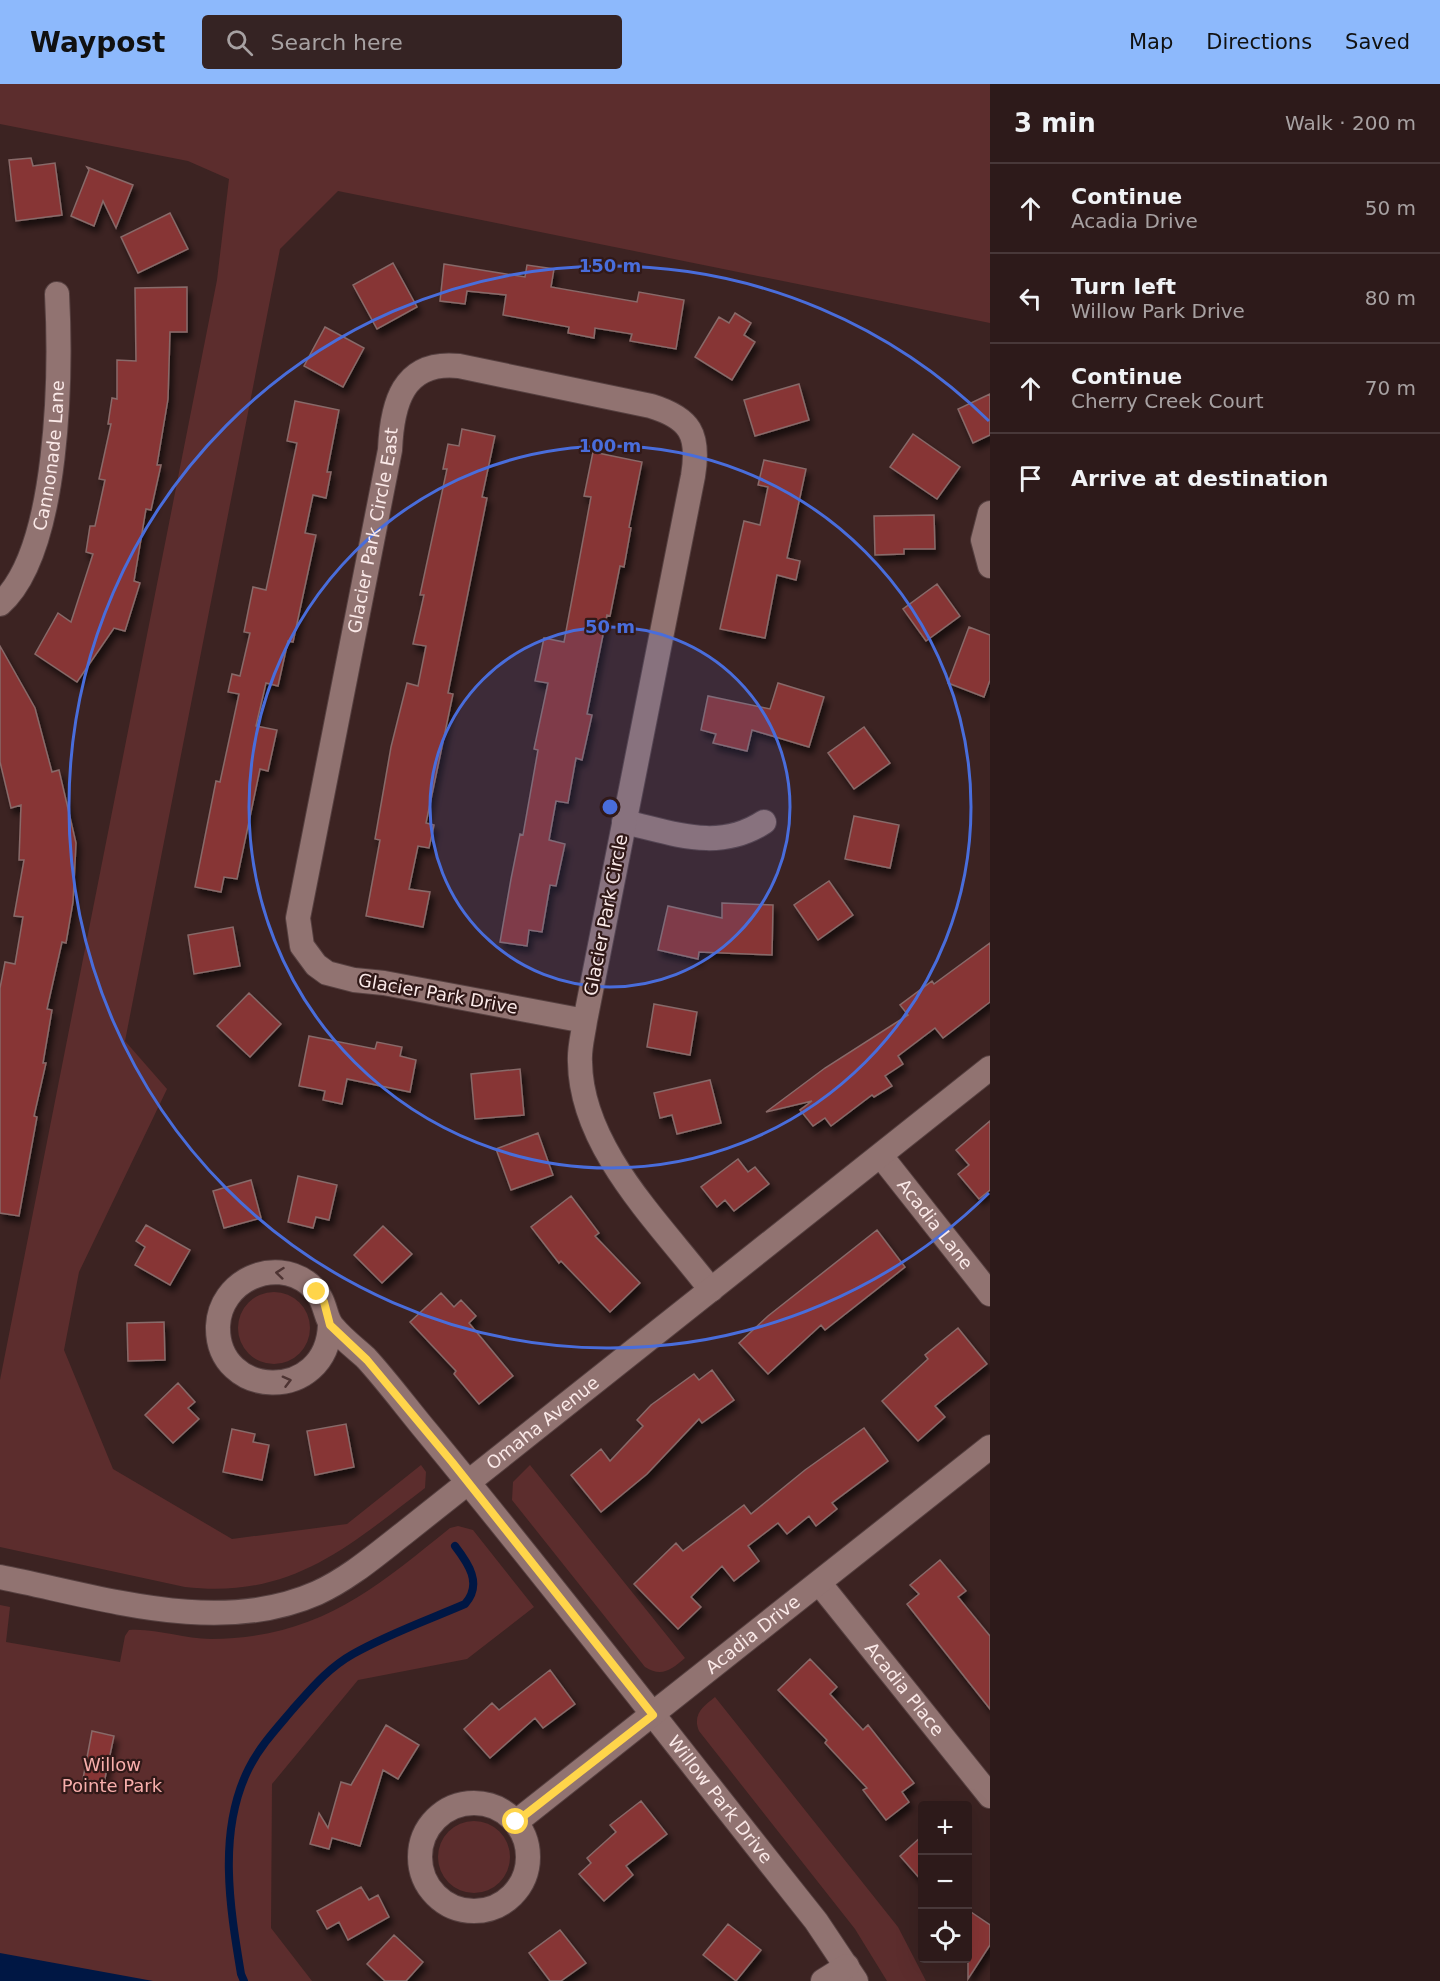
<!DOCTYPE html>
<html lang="en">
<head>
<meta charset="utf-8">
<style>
  :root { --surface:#2d1a1a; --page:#352323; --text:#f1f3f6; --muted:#a7a1a2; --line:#483839; --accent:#8db9fc }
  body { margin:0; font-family:"DejaVu Sans",sans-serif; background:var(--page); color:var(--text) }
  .controls { position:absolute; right:18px; bottom:18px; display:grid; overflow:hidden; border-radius:6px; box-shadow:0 6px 24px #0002 }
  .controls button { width:54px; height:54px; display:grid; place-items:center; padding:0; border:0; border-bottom:2px solid var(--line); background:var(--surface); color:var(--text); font:30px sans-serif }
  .stop { position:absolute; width:18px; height:18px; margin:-14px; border:4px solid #ffd54a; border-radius:50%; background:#fff }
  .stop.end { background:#ffd54a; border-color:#fff; box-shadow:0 2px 6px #0008 }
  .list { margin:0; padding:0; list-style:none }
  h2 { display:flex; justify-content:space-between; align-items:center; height:78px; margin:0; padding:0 24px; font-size:26px }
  h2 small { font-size:20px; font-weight:400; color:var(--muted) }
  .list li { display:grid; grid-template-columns:39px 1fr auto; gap:18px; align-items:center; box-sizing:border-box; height:90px; padding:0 24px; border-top:2px solid var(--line) }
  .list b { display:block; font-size:22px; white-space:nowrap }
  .list p { margin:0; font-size:20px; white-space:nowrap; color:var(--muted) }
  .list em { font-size:20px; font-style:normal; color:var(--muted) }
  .icon { flex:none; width:33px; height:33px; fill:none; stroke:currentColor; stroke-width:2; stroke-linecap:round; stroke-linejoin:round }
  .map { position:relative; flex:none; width:990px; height:1897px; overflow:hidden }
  header { display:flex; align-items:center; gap:36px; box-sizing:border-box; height:84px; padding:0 30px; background:var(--accent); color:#111 }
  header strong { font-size:28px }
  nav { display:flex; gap:33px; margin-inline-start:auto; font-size:21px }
  .search { width:420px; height:54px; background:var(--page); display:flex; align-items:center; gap:15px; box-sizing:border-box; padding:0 21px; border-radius:6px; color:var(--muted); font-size:22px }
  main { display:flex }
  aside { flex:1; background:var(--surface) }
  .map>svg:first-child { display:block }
</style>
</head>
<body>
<header>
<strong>Waypost</strong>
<div class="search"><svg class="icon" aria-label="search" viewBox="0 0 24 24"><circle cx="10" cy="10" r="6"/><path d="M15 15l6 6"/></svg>Search here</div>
<nav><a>Map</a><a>Directions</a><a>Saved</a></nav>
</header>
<main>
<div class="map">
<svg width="990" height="1897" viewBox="0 0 990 1897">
  <defs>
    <filter id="shadow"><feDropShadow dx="3.5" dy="6" stdDeviation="3" flood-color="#0009"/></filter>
  </defs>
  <rect width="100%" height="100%" fill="#3c2322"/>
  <path fill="#5c2d2d" d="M0 0H990V239L338 107 280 165 125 957 167 1005 79 1188 64 1266 113 1385 232 1455 347 1440 421 1381 426 1388 425 1404C346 1464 291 1515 185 1503L0 1463V1296L217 196 229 95 188 77 0 40Z
    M238 1244a36 36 0 1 1 72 0a36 36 0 1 1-72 0Z
    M530 1381 685 1574C672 1585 662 1594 645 1583L512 1416 513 1398Z
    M458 1442 473 1446 534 1523 467 1575 358 1596 272 1700 271 1844 312 1897H0V1521L10 1523 6 1558 120 1578 125 1552 129 1546C156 1544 183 1555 211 1555 317 1554 372 1507 450 1444Z
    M715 1613 898 1843 926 1897H887L855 1845 699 1647C692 1630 704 1622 715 1613Z
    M438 1773a36 36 0 1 1 72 0a36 36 0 1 1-72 0Z"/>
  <path fill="#001744" d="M0 1869 153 1897H0Z"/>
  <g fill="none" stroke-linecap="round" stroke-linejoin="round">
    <path stroke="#001744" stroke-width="8" d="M244 1897 241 1890C230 1824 217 1747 249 1684 260 1662 277 1644 293 1625 311 1605 328 1584 353 1570 388 1550 428 1536 465 1520 483 1500 468 1479 455 1462"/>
  </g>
  <path fill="#873536" stroke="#886a69" stroke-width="1.5" filter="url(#shadow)" d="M31 74 33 82 55 79 62 131 16 137 9 76Z
    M87 83 133 101 116 144 103 117 94 142 71 132 89 86Z
    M170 129 188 165 138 189 121 153Z
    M393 179 417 223 377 245 353 201Z
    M444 180 525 193 527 181 554 185 551 203 637 218 639 208 684 216 676 265 630 257 632 250 595 244 594 254 568 249 569 243 503 231 506 211 467 207 465 220 440 217Z
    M187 203V248H170L168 315 157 381H161L151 426 146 425 134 497 140 499 125 547 114 544 77 598 35 570 58 529 71 538 93 470 86 468 90 442H95L105 396 99 395 111 340H108L112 314 117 315V276L136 277 135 204Z
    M735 229 751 239 744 251 755 258 732 296 695 273 719 233 729 239Z
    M325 243 364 264 343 303 304 282Z
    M799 300 809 336 755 352 744 316Z
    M990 310V351L973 359 958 325Z
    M295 317 339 326 327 388H331L326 414 313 411 305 449 316 451 293 558 288 557 278 602 266 599 256 642 277 646 268 687 260 685 237 795 224 793 221 808 195 803 216 697 220 698 239 610 228 608 232 590 240 592 250 549 244 548 253 503 266 506 297 359 287 357Z
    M462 345 495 352 482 413 487 414 448 609 453 610 426 739 434 741 429 764 418 762 409 805 430 808 423 843 366 832 380 756 375 755 391 663 407 599 418 602 426 562 413 560 424 511H420L447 385H443L448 360 459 362Z
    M913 350 960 383 937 415 890 383Z
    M593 368 642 378 629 443 631 444 624 483 620 482 610 532 607 531 587 630 592 631 582 676 576 674 568 719 556 717 549 756 565 760 556 802 550 801 542 848 529 846 527 862 500 858 511 795 520 750 523 751 538 666 534 665 548 599 535 597 544 554 564 558 591 413 584 412Z
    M764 376 806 385 787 474 800 477 796 496 777 491 765 554 720 545 744 437 760 441 768 403 758 401Z
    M934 431 935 465H904V470L875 471 874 432Z
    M937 500 960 532 926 557 903 525Z
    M969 543 990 551V596L984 613 948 599Z
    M0 562 35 624 52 688 59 686 76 759 73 818 66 859 62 858 47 925 52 926 43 979H46L34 1032 37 1033 19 1132 0 1129V904L5 878 15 880 23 833 14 832 24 776H19L21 721 11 724 0 678Z
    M778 599 824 613 809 663 752 646 747 667 713 659 716 650 701 646 708 612 770 625Z
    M864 643 890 679 854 705 828 669Z
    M854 732 899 741 890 784 845 775Z
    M829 797 853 831 818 856 794 821Z
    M722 819 773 821 772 871 699 868 698 875 658 866 668 822 722 834Z
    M233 843 240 882 194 890 188 851Z
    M990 859V918L943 954 935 944 898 972 903 980 885 992 892 1002 874 1013 872 1011 831 1042 825 1034 813 1042 800 1026 812 1017 766 1028 825 984 908 931 900 921 932 897 934 900Z
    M249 909 281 940 250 973 217 942Z
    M654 920 697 928 690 971 647 963Z
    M309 952 375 965 377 958 402 963 400 972 416 976 410 1008 347 995 342 1020 323 1016 325 1007 299 1002Z
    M520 985 524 1031 475 1035 471 990Z
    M710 996 721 1039 677 1050 672 1031 660 1034 654 1009Z
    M990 1037V1106L979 1115 958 1090 969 1081 956 1066Z
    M538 1049 553 1091 511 1106 496 1065Z
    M738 1075 748 1088 755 1083 769 1100 734 1127 725 1116 717 1123 701 1103Z
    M298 1092 337 1101 329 1136 316 1133 313 1144 288 1138Z
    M251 1096 261 1134 224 1144 213 1107Z
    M571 1112 599 1149 595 1152 640 1199 610 1228 561 1177 559 1179 531 1143Z
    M146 1141 190 1166 170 1201 135 1181 145 1163 136 1157Z
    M383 1142 412 1170 382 1199 354 1171Z
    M877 1146 905 1183 825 1246 821 1241 768 1290 739 1259 768 1232Z
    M441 1209 454 1223 461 1216 476 1232 469 1239 513 1292 479 1320 454 1290 456 1287 410 1238Z
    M164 1238 165 1276 128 1277 127 1239Z
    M958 1244 987 1280 935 1322 945 1333 918 1357 882 1317 928 1275 925 1271Z
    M712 1286 734 1316 702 1339 699 1335 647 1390 601 1428 571 1391 601 1365 610 1377 643 1342 637 1336 651 1321 694 1290 699 1296Z
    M178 1299 195 1318 188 1324 199 1335 173 1359 145 1331Z
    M346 1340 354 1383 315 1391 307 1347Z
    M864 1344 888 1377 832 1419 837 1425 816 1442 809 1432 787 1450 778 1439 748 1462 759 1477 734 1497 722 1482 691 1513 701 1523 678 1545 634 1500 676 1459 683 1467 744 1421 751 1430 805 1386Z
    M232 1345 255 1350 253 1358 269 1361 262 1396 223 1388Z
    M940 1476 966 1507 958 1513 990 1552V1625L907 1520 919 1510 910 1501Z
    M810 1575 837 1603 830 1610 863 1646 868 1641 914 1699 902 1708 909 1718 886 1736 863 1706 867 1704 825 1659 827 1656 778 1606Z
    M550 1586 575 1620 543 1644 535 1634 490 1674 464 1645 492 1619 499 1626Z
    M386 1641 419 1661 398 1695 383 1686 360 1762 332 1754 329 1765 310 1760 319 1729 328 1744 341 1698 351 1701Z
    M92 1647 114 1652 104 1699 83 1695Z
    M641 1717 667 1750 626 1782 633 1791 604 1817 579 1790 591 1779 587 1774 616 1748 610 1741Z
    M922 1752V1797L900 1772Z
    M361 1803 369 1816 378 1811 389 1833 348 1856 339 1838 327 1845 317 1827Z
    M968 1826 990 1841V1861L968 1895Z
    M728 1840 761 1866 736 1897 703 1871Z
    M560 1846 586 1879 561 1897H550L529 1869Z
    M394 1851 423 1878 406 1897H385L367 1880Z"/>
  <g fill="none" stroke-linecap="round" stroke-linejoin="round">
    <defs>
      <g id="street">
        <path d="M990 429 983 456 990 482"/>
        <path id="s1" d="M0 520C60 467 61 286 57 210"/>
        <path d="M624 738C674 749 718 768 764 738"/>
        <path id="s2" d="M585 937 384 899 354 896 327 889 316 881 302 862 298 834 390 366C392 321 402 276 459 282L651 322C690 334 700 350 693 392L585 937C583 951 579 965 580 978 581 1065 661 1140 711 1206"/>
        <path id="s3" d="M881 1072 990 1210"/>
        <path id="s4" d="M330 1241C327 1320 216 1315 218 1242 220 1197 274 1172 309 1200 328 1216 323 1232 333 1243 343 1255 355 1264 366 1274 387 1297 407 1324 427 1348 559 1508 686 1674 816 1837L856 1897"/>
        <path id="s5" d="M0 1493C101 1513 218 1553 317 1509 348 1495 376 1471 403 1450L990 984"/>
        <path id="s6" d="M820 1500 990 1712"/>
        <circle cx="474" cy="1773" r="54"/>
        <path id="s7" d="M516 1738 990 1363"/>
        <path d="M823 1897 847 1882"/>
      </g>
    </defs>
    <use href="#street" stroke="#564040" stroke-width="26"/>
    <use href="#street" stroke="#917371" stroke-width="24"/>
  </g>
  <defs><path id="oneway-chevron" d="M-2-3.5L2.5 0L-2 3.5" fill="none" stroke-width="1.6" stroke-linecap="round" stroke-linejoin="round" transform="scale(1.5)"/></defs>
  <g stroke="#4e3433">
    <use href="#oneway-chevron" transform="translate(280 1189) rotate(-174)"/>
    <use href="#oneway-chevron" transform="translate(287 1297) rotate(-15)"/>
  </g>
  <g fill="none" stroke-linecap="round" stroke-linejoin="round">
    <path stroke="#ffd54a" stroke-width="8" d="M317 1208 324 1218 330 1241 367 1276 452 1378 653 1631 516 1738"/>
  </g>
  <circle cx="610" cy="723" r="180" fill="#496ddb" fill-opacity=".12"/>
  <g fill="none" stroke="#496ddb" stroke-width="3">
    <circle cx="610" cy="723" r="180"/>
    <circle cx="610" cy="723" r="361"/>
    <path d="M989 1109A541 541 0 1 1 989 337"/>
  </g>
  <g text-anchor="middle" stroke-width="4.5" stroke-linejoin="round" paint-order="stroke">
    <g font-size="18" fill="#fae9e8" stroke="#311918">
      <text dy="6" stroke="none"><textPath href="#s1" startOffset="160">Cannonade Lane</textPath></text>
      <text dy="6" stroke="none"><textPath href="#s2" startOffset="723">Glacier Park Circle East</textPath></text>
      <text transform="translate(606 831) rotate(-79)" y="6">Glacier Park Circle</text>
      <text transform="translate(438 910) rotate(10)" y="6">Glacier Park Drive</text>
      <text dy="6" stroke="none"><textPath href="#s3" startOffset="87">Acadia Lane</textPath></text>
      <text dy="6" stroke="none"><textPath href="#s5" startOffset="606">Omaha Avenue</textPath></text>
      <text dy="6" stroke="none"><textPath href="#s7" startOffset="302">Acadia Drive</textPath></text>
      <text dy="6" stroke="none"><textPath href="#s6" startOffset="135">Acadia Place</textPath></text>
      <text dy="6" stroke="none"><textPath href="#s4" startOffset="963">Willow Park Drive</textPath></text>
    </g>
    <g font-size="18" fill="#f8afac" stroke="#311918">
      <text x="112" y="1687">Willow<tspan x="112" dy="21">Pointe Park</tspan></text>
    </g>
  </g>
  <circle cx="610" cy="723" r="9" fill="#496ddb" stroke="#311918" stroke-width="3"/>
  <g font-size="18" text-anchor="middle" font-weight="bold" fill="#496ddb" stroke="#311918" stroke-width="4.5" stroke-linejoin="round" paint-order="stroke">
    <text x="610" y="188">150 m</text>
    <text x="610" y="368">100 m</text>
    <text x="610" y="549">50 m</text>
  </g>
</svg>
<div class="controls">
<button>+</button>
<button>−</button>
<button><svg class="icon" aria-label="locate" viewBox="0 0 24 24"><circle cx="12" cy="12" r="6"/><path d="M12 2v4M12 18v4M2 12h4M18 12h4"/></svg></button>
</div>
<div class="stop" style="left:516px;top:1738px"></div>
<div class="stop end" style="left:317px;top:1208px"></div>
</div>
<aside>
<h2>3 min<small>Walk · 200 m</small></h2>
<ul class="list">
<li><svg class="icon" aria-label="ahead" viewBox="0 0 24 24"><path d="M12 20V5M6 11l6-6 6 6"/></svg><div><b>Continue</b><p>Acadia Drive</p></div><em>50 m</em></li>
<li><svg class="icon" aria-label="left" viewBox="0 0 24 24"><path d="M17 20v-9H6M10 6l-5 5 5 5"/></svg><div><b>Turn left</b><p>Willow Park Drive</p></div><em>80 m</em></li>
<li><svg class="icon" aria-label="ahead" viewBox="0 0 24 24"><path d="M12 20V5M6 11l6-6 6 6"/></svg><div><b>Continue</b><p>Cherry Creek Court</p></div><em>70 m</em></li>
<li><svg class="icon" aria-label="arrive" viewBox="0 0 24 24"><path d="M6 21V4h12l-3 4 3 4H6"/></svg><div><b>Arrive at destination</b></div></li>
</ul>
</aside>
</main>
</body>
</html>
